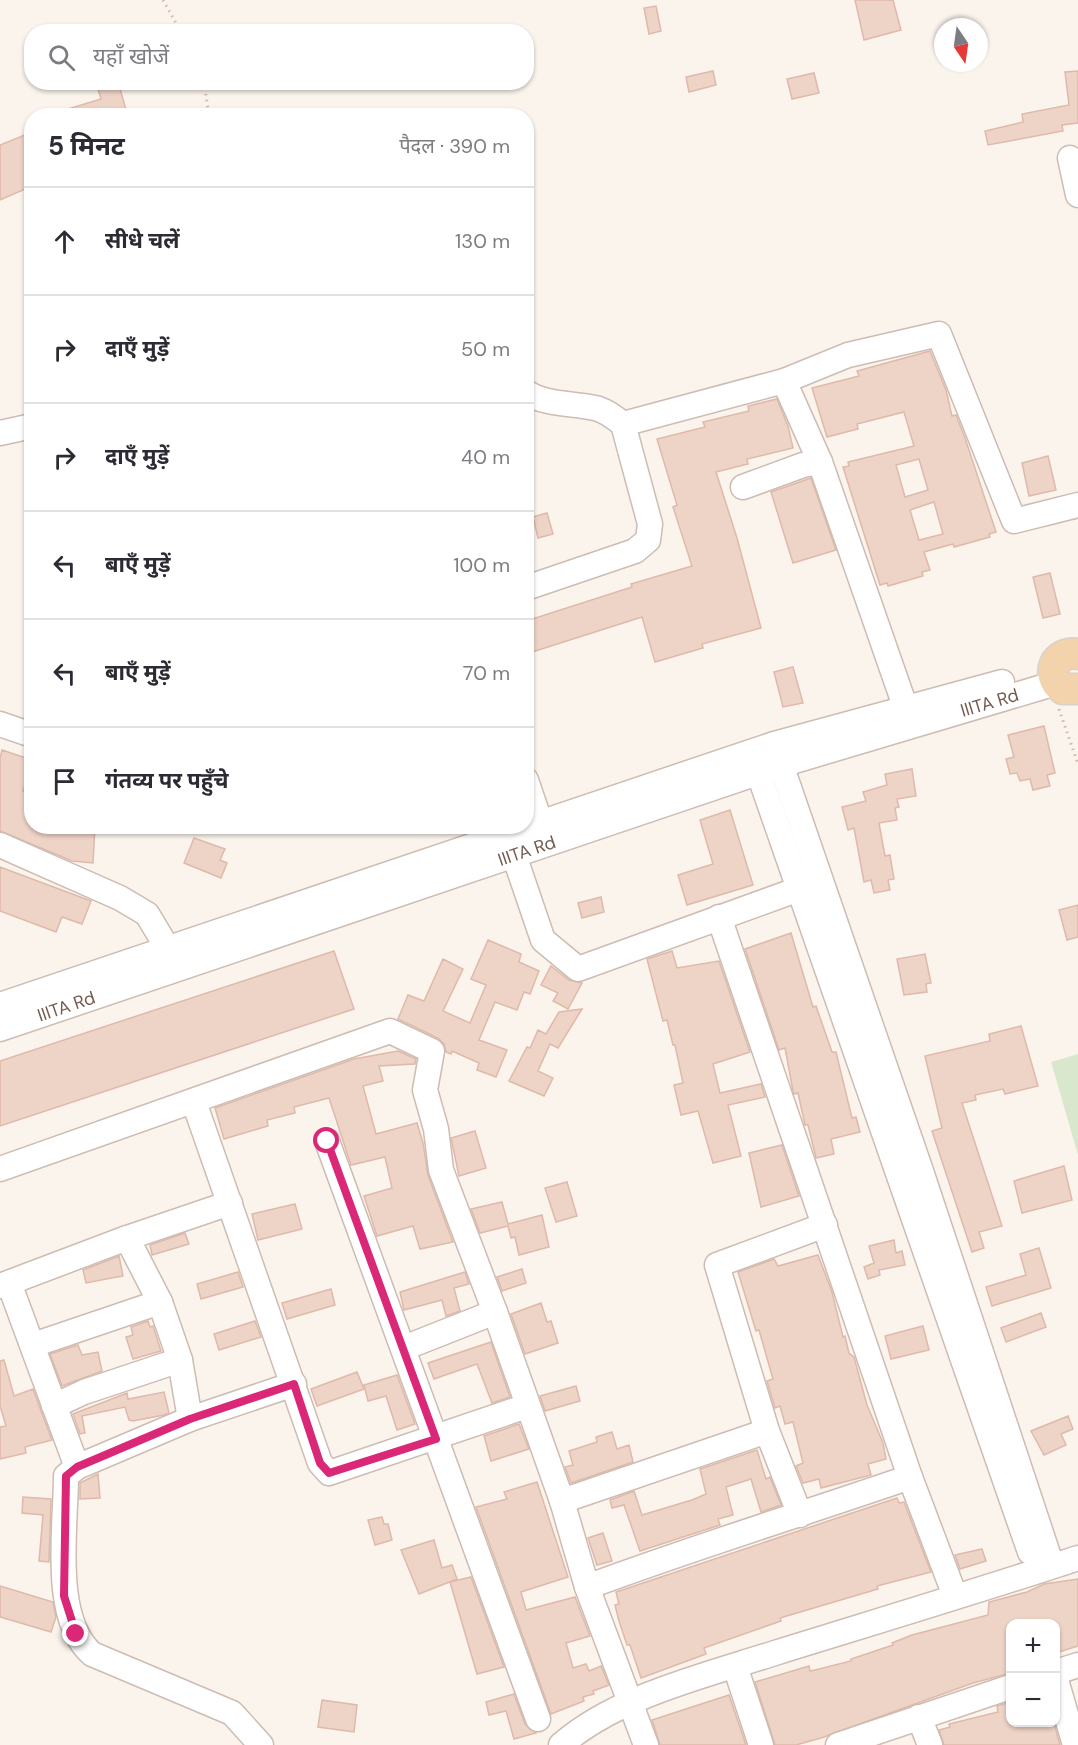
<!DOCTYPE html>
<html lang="hi">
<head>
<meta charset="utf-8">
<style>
  :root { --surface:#fff; --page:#f7f7f7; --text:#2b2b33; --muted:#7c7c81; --line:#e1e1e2 }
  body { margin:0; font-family:"DM Sans","Noto Sans Devanagari",sans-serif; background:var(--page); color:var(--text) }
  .controls { position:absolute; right:18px; bottom:18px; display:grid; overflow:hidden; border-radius:12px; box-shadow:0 2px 4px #0004 }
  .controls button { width:54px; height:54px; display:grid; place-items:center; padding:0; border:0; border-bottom:2px solid var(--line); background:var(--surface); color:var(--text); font:30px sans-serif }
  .compass { position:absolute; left:934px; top:18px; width:54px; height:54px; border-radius:50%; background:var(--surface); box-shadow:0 2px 4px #0004; rotate:167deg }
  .stop { position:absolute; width:18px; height:18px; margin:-14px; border:4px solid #db2777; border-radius:50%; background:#fff }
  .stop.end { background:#db2777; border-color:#fff; box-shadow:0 2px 6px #0008 }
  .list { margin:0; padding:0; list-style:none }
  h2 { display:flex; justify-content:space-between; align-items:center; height:78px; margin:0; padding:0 24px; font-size:26px }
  h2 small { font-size:20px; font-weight:400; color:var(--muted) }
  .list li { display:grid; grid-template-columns:39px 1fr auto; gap:18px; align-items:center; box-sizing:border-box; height:108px; padding:0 24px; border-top:2px solid var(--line) }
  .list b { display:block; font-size:22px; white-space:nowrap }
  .list em { font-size:20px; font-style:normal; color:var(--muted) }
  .icon { flex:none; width:33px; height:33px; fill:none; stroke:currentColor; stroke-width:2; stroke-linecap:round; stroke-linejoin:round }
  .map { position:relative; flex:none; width:1078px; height:1745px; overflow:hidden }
  .search { position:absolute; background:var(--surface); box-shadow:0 2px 4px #0004; left:24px; top:24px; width:510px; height:66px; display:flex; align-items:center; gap:15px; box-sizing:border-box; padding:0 21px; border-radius:24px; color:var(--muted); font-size:22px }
  .panel { position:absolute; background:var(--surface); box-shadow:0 2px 4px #0004; left:24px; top:108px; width:510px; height:726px; border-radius:24px }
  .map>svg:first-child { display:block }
</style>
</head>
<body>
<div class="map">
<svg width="1078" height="1745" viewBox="0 0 1078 1745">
  <rect width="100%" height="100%" fill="#fbf4ed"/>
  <path fill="#d9e8cc" d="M1078 1054V1155L1051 1062Z"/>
  <path fill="#eed3c7" stroke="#dfb9a9" stroke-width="1.5" fill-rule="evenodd" d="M855 0H893L901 30 864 40Z
    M656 6 661 31 649 34 644 8Z
    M713 71 716 85 689 92 686 77Z
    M1078 71V123L1062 125 1063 131 988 145 985 131 1023 122 1022 114 1069 105 1065 72Z
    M814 73 819 93 792 99 787 79Z
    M96 82H118L127 113 118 116H106L105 112 95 116H58V112L101 99Z
    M32 132V186L0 200V145Z
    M930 351 946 390 952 416 956 415 965 438 996 532 989 534 990 537 954 547 953 544 924 552 930 570 922 572 923 576 888 586 887 583 880 585 843 467 849 466 848 462 914 446 904 412 857 424 858 429 827 437 812 388 859 376 857 371ZM919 459 928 490 905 497 896 465ZM934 502 943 534 919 540 910 510Z
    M777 399 788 426 793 448 747 459 748 464 716 472 737 538 761 628 702 644 703 648 655 662 642 617 526 654V621L632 587 631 584 692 566 673 507 677 505 657 439 705 427 703 422 749 411 748 406Z
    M1048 456 1056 490 1029 496 1022 463Z
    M811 478 836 550 793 563 771 492Z
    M547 513 553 534 538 538 533 517Z
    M1050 573 1060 614 1043 618 1033 577Z
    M793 667 803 703 783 707 774 672Z
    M1044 726 1055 773 1047 775 1050 786 1033 790 1030 779 1020 781 1017 773 1010 774 1006 759 1014 757 1008 735Z
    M2 750 32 760 23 791 32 794V826H95L93 863 72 861 0 831V758Z
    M912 769 916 796 897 799 899 807 895 808 897 820 879 823 885 856 890 855 894 879 888 880 890 890 874 893 871 880 864 882 854 828 848 830 842 807 866 801 863 792 887 785 885 774Z
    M730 810 753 885 687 905 678 875 713 864 700 820Z
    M194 838 225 849 220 860 227 863 221 878 184 863Z
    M0 867 91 901 82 924 62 917 56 932 0 911Z
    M601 897 604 912 582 918 578 903Z
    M1078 905V937L1067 940 1059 910Z
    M791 933 813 1007 816 1006 832 1052H836L852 1118 856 1117 860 1132 831 1139 834 1154 816 1158 808 1125H805L798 1093 794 1094 793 1091 785 1048 779 1050 745 949Z
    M488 940 521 954 519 962 539 971 530 994 524 992 517 1010 495 1002 479 1040 507 1050 496 1077 477 1070 479 1063 452 1051 451 1054 446 1052 444 1044 438 1038 398 1019 408 995 424 1001 443 959 463 969 443 1011 470 1023 486 985 471 979Z
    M334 951 354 1009 0 1126V1061Z
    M672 951 677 968 719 961 750 1052 713 1064 720 1093 761 1084 765 1097 728 1105 741 1156 713 1163 698 1111 681 1115 674 1085 683 1083 675 1045H673L667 1020 663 1021 647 959Z
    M925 954 931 983 926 984 927 992 904 995 897 959Z
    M551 966 569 980 582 983 568 1009 553 1001 558 993 541 985Z
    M582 1009 558 1048 550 1044 538 1071 553 1078 544 1096 509 1081 527 1047 530 1048 538 1030 546 1034 559 1012Z
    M1021 1026 1038 1086 1005 1094 1003 1089 975 1095 976 1100 962 1103 1002 1226 979 1232 984 1248 972 1252 932 1131 942 1128 925 1056 990 1041 989 1034Z
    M398 1051 416 1059 415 1064 379 1066 383 1081 363 1086 376 1134 417 1123 423 1143 428 1175 453 1242 420 1249 413 1226 377 1236 364 1196 392 1188 385 1157 351 1165 329 1098 294 1107 295 1113 267 1120 268 1126 224 1139 215 1108 354 1059Z
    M475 1131 486 1168 459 1176 451 1138Z
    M782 1145 799 1196 761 1207 749 1153Z
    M1064 1166 1072 1200 1022 1213 1014 1181Z
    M567 1182 577 1216 556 1222 545 1188Z
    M502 1202 508 1224 542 1215 549 1247 519 1255 515 1237 511 1238 508 1226 480 1233 471 1209Z
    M295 1204 302 1229 258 1240 252 1214Z
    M185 1233 189 1244 152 1255 150 1245Z
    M894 1240 896 1253 902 1251 905 1265 879 1270 880 1275 868 1279 864 1267 874 1263 869 1246Z
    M1039 1248 1051 1288 992 1306 986 1287 1026 1275 1020 1254Z
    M818 1255 832 1292 843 1337 845 1336 849 1353 854 1357 867 1405 883 1443 886 1459 868 1464 871 1475 821 1488 819 1479 803 1483 796 1466 803 1463 793 1422 785 1424 780 1406 775 1408 767 1381 773 1379 759 1330 756 1331 738 1272 774 1259 778 1266Z
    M119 1256 123 1276 86 1283 83 1270Z
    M522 1269 526 1283 502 1291 497 1277Z
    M238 1272 243 1287 201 1299 197 1284Z
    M465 1272 469 1284 454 1288 460 1311 446 1316 442 1300 404 1310 400 1292Z
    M331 1289 335 1305 287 1319 282 1303Z
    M541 1303 547 1322 551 1321 558 1343 525 1354 511 1314Z
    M1041 1313 1046 1327 1006 1342 1001 1328Z
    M148 1321 150 1327 153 1326 161 1351 133 1359 126 1337 133 1335 131 1327Z
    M255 1321 261 1337 219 1350 214 1334Z
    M923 1326 929 1350 891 1359 885 1336Z
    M491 1342 510 1397 492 1403 477 1364 434 1379 428 1363Z
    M78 1345 82 1355 98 1352 102 1371 62 1386 50 1354Z
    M4 1360 14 1396 33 1389 52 1440 25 1447 26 1453 0 1459V1427L6 1426 0 1406V1361Z
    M357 1372 364 1389 317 1406 311 1389Z
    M397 1375 415 1424 397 1430 386 1396 368 1401 364 1385Z
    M576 1386 580 1401 545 1411 540 1396Z
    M164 1392 169 1413 164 1415 133 1421 129 1420 125 1407 82 1416 85 1433 80 1434 73 1414 127 1393 128 1399Z
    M1068 1416 1073 1429 1061 1434 1066 1445 1044 1455 1031 1431Z
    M519 1424 529 1449 491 1461 484 1436Z
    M612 1432 617 1449 629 1445 633 1462 571 1483 565 1467 573 1465 569 1451 597 1442 596 1437Z
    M757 1450 766 1479 770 1477 781 1505 761 1512 751 1479 726 1487 733 1515 718 1519 720 1525 640 1551 624 1505 612 1508 610 1500 634 1491 642 1515 692 1500 706 1494 700 1469Z
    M98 1474 100 1498 80 1499V1483Z
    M537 1482 568 1577 521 1592 526 1610 575 1597 590 1636 566 1643 573 1668 586 1664 589 1671 601 1666 609 1685 593 1691 594 1694 583 1697 584 1701 551 1714 476 1507 507 1499 504 1492Z
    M23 1497 51 1499 49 1562 39 1561 43 1515 22 1513Z
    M897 1498 899 1503 904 1502 931 1572 877 1586 878 1589 780 1618 781 1621 704 1648 706 1654 641 1678 630 1645H627L619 1621 615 1605 619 1604 616 1592Z
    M382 1517 384 1524H388L392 1540 375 1545 368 1520Z
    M603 1533 612 1561 597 1565 588 1538Z
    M434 1540 442 1568 452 1565 457 1579 419 1594 401 1550Z
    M982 1549 986 1561 960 1569 955 1555Z
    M471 1577 504 1667 477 1674 450 1582Z
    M1078 1579V1646L1056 1653V1623H1011V1673L973 1683 821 1738 796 1745H775L755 1682 809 1666 810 1671 815 1670 851 1661V1659L893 1645 892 1643 912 1635 988 1615 989 1602 1027 1592 1044 1584Z
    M0 1586 53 1602 56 1617 51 1632 0 1617Z
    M514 1694 525 1724 536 1733 514 1739 506 1711 489 1715 486 1702Z
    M729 1695 746 1745H660L652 1720Z
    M322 1700 357 1705 354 1732 318 1727Z
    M1011 1702V1722H1043L1044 1726 1054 1723 1060 1745H944L939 1730 950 1727 949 1724 998 1712 997 1706Z"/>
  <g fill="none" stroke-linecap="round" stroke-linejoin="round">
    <defs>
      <g id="minor">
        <path d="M1070 158 1078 195"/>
        <path d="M784 381 820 462 906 709"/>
        <path d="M526 392C544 405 573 403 595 408 605 410 615 418 623 424L650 524 648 540 635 551 526 588"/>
        <path d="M623 424 784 381 848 355 939 334 1014 521 1078 505"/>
        <path d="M0 433 32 426"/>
        <path d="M743 487 803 465 820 462"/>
        <path d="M0 724 32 735"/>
        <path d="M776 750 921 1171 1052 1566"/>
        <path d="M753 757 1030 1552"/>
        <path d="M526 780 546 839"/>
        <path d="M0 845 120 898 147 914 168 949"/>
        <path d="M514 855 543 940 578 969 799 889"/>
        <path d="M719 917 910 1477 955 1596"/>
        <path d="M0 1005 774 744 1002 682"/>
        <path id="s1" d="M0 1029 781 765 1056 683"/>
        <path d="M194 1102 320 1463 329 1473 527 1406"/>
        <path d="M327 1141 538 1719"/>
        <path d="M0 1169 390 1031 432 1051 425 1090 436 1129 441 1170 495 1312 562 1501 767 1431"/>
        <path d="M127 1238 160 1302 180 1360 190 1419"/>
        <path d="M9 1283 77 1467"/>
        <path d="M0 1286 127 1238 230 1203"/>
        <path d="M33 1345 160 1302"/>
        <path d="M404 1348 495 1312"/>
        <path d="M54 1406 84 1392 180 1360"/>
        <path d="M562 1501 587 1587 646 1745"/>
        <path d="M800 1515 767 1431 717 1265 825 1225"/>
        <path d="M587 1587C694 1547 803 1514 910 1477"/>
        <path d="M735 1666 761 1745"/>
        <path d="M1056 1672 1078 1665"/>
        <path d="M1056 1680 1075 1745"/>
        <path d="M919 1717 930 1745"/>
        <path d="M261 1745 232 1713 92 1654C51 1618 66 1527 66 1476L77 1467 190 1419 294 1384"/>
        <path d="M561 1745C617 1696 707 1675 778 1652 878 1621 978 1591 1078 1558"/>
        <path d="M838 1745 1010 1687"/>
      </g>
      <path id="major" d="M1078 654C1055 650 1044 675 1063 689H1078"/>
    </defs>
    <use href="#minor" stroke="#cdbcb3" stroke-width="27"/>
    <use href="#major" stroke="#d8d1ce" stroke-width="33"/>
    <path stroke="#d3b6a9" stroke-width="3" stroke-dasharray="1.5 4.5" stroke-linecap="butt" d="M163 0 181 32
      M204 82 209 116
      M1059 709 1078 764"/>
    <use href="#minor" stroke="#fff" stroke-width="24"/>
    <use href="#major" stroke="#f2d3ac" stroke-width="30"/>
  </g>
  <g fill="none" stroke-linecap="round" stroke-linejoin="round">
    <path stroke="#db2777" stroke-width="8" d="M76 1634 64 1596 66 1476 77 1467 190 1419 294 1384 320 1463 329 1473 436 1439 327 1141"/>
  </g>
  <g text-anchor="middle" stroke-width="4.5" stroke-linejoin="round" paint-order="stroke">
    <g font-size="18" fill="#755b51" stroke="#fef9f3">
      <text dy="6" stroke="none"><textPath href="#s1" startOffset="1042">IIITA Rd</textPath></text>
      <text dy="6" stroke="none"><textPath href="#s1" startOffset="556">IIITA Rd</textPath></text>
      <text dy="6" stroke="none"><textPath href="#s1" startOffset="70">IIITA Rd</textPath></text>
    </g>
  </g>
</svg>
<div class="controls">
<button>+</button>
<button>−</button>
</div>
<svg class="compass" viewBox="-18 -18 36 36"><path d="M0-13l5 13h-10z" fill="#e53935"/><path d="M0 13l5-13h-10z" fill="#7c7c81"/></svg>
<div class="stop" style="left:327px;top:1141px"></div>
<div class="stop end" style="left:76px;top:1634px"></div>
<div class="search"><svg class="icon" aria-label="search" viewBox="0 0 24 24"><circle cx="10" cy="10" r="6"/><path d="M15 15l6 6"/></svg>यहाँ खोजें</div>
<section class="panel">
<h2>5 मिनट<small>पैदल · 390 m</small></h2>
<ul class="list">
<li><svg class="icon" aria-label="ahead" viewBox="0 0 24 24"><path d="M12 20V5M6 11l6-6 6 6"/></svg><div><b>सीधे चलें</b></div><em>130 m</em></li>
<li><svg class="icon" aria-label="right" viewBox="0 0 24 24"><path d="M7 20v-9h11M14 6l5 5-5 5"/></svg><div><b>दाएँ मुड़ें</b></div><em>50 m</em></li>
<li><svg class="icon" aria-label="right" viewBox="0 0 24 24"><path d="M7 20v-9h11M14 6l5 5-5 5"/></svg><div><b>दाएँ मुड़ें</b></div><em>40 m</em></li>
<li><svg class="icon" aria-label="left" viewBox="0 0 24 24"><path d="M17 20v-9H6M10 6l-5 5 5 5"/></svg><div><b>बाएँ मुड़ें</b></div><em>100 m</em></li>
<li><svg class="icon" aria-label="left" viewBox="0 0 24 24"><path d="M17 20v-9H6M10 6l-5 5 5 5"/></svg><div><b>बाएँ मुड़ें</b></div><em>70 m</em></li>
<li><svg class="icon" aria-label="arrive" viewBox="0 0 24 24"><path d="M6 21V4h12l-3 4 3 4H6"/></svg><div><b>गंतव्य पर पहुँचे</b></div></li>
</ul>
</section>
</div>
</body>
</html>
